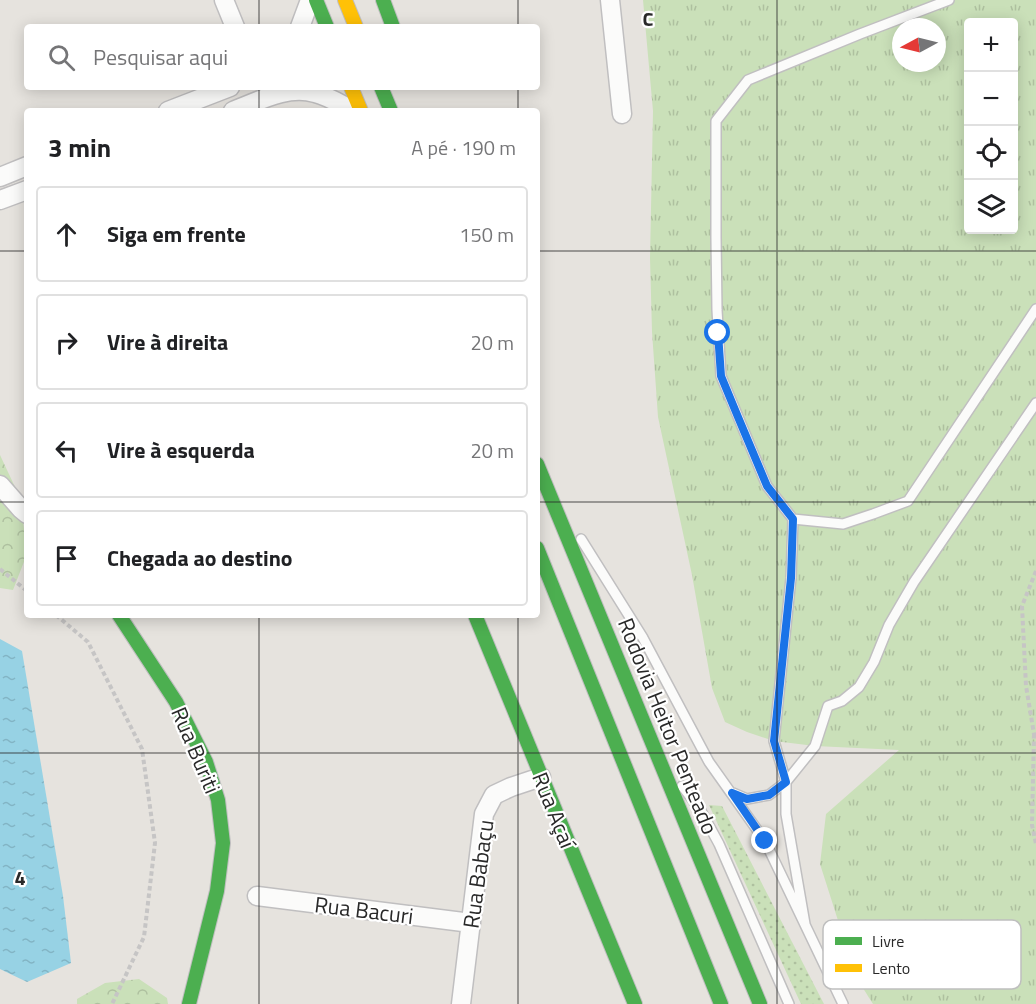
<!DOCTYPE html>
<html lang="pt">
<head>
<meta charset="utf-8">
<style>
  :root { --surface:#fff; --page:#f2f2f2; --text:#202124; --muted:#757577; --line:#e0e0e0 }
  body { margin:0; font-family:"Titillium Web",sans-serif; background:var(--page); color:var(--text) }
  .controls { position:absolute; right:18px; top:18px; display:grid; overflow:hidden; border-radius:6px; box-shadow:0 3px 15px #0003 }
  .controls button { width:54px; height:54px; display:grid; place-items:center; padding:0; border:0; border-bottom:2px solid var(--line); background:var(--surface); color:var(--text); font:30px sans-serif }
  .compass { position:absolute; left:892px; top:18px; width:54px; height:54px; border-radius:50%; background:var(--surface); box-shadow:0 3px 15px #0003; rotate:263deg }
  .stop { position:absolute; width:18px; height:18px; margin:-14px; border:4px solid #1a73e8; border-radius:50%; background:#fff }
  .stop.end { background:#1a73e8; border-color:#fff; box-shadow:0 2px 6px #0008 }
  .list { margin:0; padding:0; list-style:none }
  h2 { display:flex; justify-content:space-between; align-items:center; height:78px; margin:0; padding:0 24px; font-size:26px }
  h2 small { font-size:20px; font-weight:400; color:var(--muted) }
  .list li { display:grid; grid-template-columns:39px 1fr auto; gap:18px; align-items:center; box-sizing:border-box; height:96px; margin:0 12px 12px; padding:0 12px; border:2px solid var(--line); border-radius:6px }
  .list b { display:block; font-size:22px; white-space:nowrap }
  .list em { font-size:20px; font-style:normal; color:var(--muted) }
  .icon { flex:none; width:33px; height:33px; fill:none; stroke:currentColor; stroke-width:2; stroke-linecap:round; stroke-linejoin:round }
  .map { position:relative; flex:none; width:1036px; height:1004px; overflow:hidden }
  .search { position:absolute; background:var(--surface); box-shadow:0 3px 15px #0003; left:24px; top:24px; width:516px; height:66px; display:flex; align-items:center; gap:15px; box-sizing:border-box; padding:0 21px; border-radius:6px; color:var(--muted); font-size:22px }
  .panel { position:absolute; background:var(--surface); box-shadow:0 3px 15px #0003; left:24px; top:108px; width:516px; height:510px; border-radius:6px }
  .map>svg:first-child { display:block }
</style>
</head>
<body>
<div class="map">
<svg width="1036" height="1004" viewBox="0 0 1036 1004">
  <defs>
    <pattern id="grass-dots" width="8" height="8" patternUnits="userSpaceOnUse" patternTransform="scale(1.5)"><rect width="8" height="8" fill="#cae0b9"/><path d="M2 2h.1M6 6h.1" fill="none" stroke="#aec09f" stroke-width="1.8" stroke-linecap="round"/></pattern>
    <pattern id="forest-crowns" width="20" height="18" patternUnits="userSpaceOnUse" patternTransform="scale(1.5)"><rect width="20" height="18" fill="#cae0b9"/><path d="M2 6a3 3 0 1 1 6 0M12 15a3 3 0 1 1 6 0" fill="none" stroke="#aec09f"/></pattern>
    <pattern id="park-tufts" width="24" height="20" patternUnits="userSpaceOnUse" patternTransform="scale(1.5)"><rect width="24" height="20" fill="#cae0b9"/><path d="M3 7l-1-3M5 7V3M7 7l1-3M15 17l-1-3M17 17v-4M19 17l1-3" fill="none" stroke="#aec09f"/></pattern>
    <pattern id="water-ripples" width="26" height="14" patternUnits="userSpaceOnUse" patternTransform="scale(1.5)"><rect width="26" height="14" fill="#97d2e4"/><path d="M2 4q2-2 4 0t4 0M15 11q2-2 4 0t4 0" fill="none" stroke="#82b4c4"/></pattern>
  </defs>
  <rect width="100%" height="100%" fill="#e6e3de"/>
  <path fill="url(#grass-dots)" d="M709 805 722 806 824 1004H801Z"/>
  <path fill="url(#forest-crowns)" d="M0 455 15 487 23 521 27 554 13 590 0 588Z
    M139 979 167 998 168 1004H77V999L105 983Z"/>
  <path fill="url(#park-tufts)" fill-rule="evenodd" d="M643 0H1036V1004H873L856 977 820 864 826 814 899 750 815 746 774 741 747 732 725 722 712 688 692 575 658 417 652 332 650 258 653 111ZM968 22H1014V230H968ZM901 27H937V63H901Z"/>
  <path fill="url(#water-ripples)" d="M0 639 22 651 63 896 71 963 27 982 0 969Z"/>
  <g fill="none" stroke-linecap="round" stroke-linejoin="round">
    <defs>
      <path id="lane" d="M793 519 843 524 873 514 908 501 1036 309
        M581 539 643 638 709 762 765 841 843 1004
        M682 786 700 809 719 844 789 1004
        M733 793 747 799 769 795 786 782 815 746 828 706 842 701 859 687 874 662 889 625 914 582 1036 403
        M805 924 786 814V782L774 741 791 578 793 519 767 486 721 376 717 310 716 238V121L748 80 860 34 949 0"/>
      <path id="street" d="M224 0 235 27
        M610 0 622 114
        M300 27 310 0
        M168 111 230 87
        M233 111C259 101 287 85 315 93 328 96 342 105 354 111
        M0 177 27 166
        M0 200 27 190
        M0 485 21 509 27 514
        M257 896 471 923
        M461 1004 484 814 494 795 511 787 541 777"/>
      <path id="fast" d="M316 0 327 27
        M383 0 393 27
        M381 87 391 111
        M537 464 760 1004
        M537 548 721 1004
        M119 615 176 702 206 762 218 800 223 843 217 891 189 1004
        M475 615 635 1004"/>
      <path id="slow" d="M345 0 356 27
        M351 87 361 111"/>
    </defs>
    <use href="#lane" stroke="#c0bfc0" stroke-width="12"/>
    <use href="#street" stroke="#c0bfc0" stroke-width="21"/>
    <use href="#fast" stroke="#c0bfc0" stroke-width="16"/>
    <use href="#slow" stroke="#c0bfc0" stroke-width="16"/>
    <path stroke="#c6c5c5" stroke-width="4" stroke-dasharray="4.5 3" stroke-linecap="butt" d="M0 569 27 591
      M1036 571 1022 606 1026 686 1034 734 1036 735
      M56 615 88 642 142 749 155 843 144 937 112 1004
      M1034 734 1032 825 1036 844"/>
    <use href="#lane" stroke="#fbfbfa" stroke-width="9"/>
    <use href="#street" stroke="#fbfbfa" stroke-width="18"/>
    <use href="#fast" stroke="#4caf50" stroke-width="14"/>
    <use href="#slow" stroke="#ffc107" stroke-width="14"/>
  </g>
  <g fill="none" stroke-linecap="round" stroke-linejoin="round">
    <path stroke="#1a73e8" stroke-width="8" d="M718 333 721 376 738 417 767 486 793 519 791 578 774 741 786 782 769 795 747 799 732 793 765 841"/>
  </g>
  <path fill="none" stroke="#292929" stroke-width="1.5" stroke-opacity="0.55" d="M259 0V27M518 0V27M777 0V1004M259 87V111M518 87V111M0 251H27M537 251H1036M0 502H27M537 502H1036M259 615V1004M518 615V1004M0 753H1036"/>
  <g text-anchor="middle" stroke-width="4.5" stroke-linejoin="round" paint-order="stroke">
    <g font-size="22" fill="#292929" stroke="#fff">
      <text transform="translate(668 726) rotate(68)" y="8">Rodovia Heitor Penteado</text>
      <text transform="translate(196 750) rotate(67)" y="8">Rua Buriti</text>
      <text transform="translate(554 810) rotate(68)" y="8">Rua Açaí</text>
      <text transform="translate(478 874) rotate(-82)" y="8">Rua Babaçu</text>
      <text transform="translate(364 910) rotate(7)" y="8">Rua Bacuri</text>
    </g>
  </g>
  <rect x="823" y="920" width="198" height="69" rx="9" fill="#fff" stroke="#bfbfbf" stroke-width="1.5"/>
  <rect x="835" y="937" width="27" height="8" fill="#4caf50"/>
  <rect x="835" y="964" width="27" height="8" fill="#ffc107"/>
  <g font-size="16" fill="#292929">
    <text x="872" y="947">Livre</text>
    <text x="872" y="974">Lento</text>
  </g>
  <g font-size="20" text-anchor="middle" font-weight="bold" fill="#292929" stroke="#fff" stroke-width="4.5" stroke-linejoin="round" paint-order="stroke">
    <text x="648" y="26">C</text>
    <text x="20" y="885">4</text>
  </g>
</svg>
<div class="controls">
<button>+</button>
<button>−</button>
<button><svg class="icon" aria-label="locate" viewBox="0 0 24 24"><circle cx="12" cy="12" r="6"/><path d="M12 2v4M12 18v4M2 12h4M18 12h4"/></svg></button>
<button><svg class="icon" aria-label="layers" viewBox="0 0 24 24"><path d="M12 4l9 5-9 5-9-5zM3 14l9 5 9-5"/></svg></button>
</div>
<svg class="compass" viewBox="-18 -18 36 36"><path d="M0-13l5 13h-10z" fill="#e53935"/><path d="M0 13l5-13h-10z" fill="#757577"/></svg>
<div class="stop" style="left:718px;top:333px"></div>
<div class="stop end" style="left:765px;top:841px"></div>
<div class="search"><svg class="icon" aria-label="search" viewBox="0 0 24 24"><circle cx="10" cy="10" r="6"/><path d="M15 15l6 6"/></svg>Pesquisar aqui</div>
<section class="panel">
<h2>3 min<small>A pé · 190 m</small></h2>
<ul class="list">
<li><svg class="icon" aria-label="ahead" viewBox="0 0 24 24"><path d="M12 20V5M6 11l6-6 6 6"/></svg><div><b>Siga em frente</b></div><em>150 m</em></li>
<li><svg class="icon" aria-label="right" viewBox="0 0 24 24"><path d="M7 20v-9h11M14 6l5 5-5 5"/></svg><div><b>Vire à direita</b></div><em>20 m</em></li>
<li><svg class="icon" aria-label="left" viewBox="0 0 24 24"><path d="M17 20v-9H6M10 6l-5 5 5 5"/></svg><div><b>Vire à esquerda</b></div><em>20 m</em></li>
<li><svg class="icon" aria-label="arrive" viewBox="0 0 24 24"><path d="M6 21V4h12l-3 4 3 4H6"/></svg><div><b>Chegada ao destino</b></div></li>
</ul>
</section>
</div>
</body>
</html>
